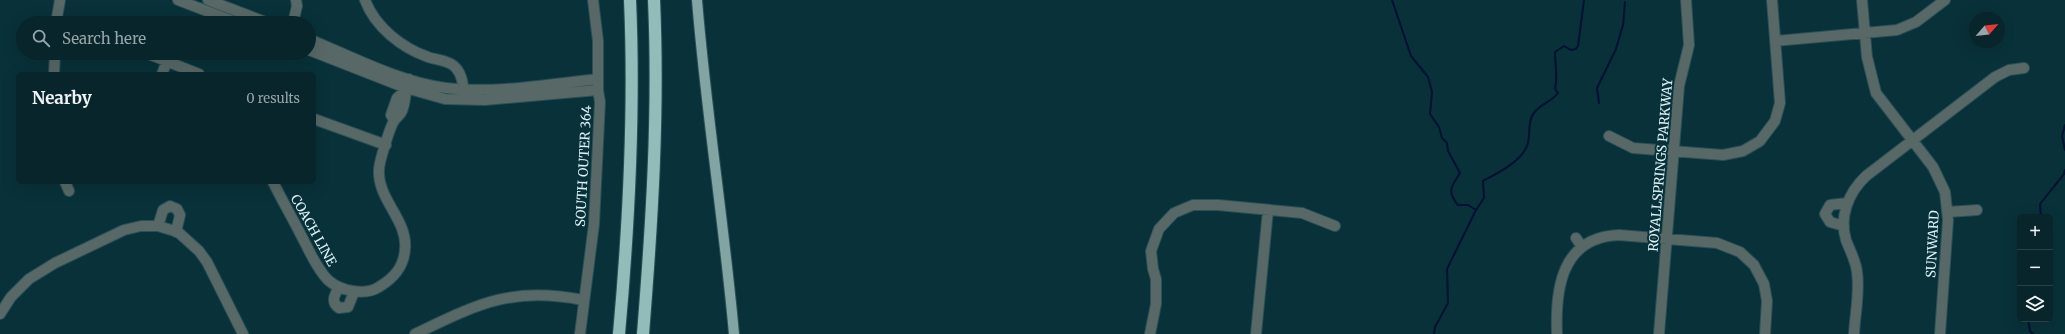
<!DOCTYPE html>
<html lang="en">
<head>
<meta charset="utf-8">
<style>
  :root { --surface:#07252b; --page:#102d33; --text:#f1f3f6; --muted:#98a5a9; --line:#284247 }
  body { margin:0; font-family:Merriweather,serif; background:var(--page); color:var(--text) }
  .controls { position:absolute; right:12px; bottom:12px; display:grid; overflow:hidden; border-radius:6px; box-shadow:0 4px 16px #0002 }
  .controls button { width:36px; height:36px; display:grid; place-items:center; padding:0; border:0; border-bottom:1px solid var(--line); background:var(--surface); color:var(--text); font:20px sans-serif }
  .compass { position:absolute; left:1969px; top:12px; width:36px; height:36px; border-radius:50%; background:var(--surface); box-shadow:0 4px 16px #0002; rotate:62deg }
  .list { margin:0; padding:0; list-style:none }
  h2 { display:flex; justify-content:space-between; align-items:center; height:52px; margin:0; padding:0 16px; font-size:17px }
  h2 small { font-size:13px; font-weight:400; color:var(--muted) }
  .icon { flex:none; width:22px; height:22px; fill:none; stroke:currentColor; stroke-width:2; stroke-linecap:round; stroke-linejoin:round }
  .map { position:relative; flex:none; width:2065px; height:334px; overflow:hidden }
  .search { position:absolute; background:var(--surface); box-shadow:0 4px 16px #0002; left:16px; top:16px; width:300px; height:44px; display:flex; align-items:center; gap:10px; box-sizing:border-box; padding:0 14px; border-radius:22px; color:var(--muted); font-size:15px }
  .panel { position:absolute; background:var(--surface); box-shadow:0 4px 16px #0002; left:16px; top:72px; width:300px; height:112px; border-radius:6px }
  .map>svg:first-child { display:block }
</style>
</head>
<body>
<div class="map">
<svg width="2065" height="334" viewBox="0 0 2065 334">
  <rect width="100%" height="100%" fill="#093139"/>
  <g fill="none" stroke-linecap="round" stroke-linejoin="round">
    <path stroke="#001032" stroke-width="2" d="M1392 0 1411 56 1428 77 1432 92 1430 114 1439 127 1442 138 1447 143 1448 151 1460 173C1452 186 1446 191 1458 205H1468L1476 210
      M1599 103 1597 88 1616 49 1623 25 1625 2
      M2065 125 2062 136 2065 150
      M2041 217 2040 204 2064 174 2065 170
      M2028 319 2030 331 2033 334
      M1434 334 1435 327 1448 303 1447 269 1476 210 1484 198 1483 181C1498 173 1523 161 1528 143 1530 134 1528 125 1532 116 1538 104 1551 103 1558 93L1555 89C1558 77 1555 65 1555 52L1564 46 1571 50 1576 49 1578 46 1584 0"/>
    <defs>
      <path id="minor" d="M178 0 238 23
        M208 0 268 23
        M365 0C375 27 402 48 428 57 436 60 447 60 454 66 462 73 463 84 464 94
        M1862 0 1867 57 1876 93 1933 167 1945 192 1948 220 1940 334
        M56 23 60 0
        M293 23 297 6 296 0
        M309 39C350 56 402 83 446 88 495 94 550 84 598 79
        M1776 41 1897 30 1916 22 1945 0
        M309 50 406 88 445 99 485 100 598 90
        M146 53 199 74
        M54 74 55 53
        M162 74 167 61
        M314 119 386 145
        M394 120 391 115 397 98 405 91
        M1609 136 1633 148 1723 155 1743 151 1760 141 1775 121 1780 103 1772 0
        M65 182 69 191
        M273 182C283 202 294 221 304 241 311 254 317 269 328 280 340 291 365 296 379 287 394 278 404 267 405 249 408 220 377 199 379 170 379 162 390 127 394 121 396 117 400 116 402 111 406 101 405 91 409 79
        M1948 212 1977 210
        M158 226 163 210 170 206 177 209 180 215 176 232
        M1844 226 1830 222 1825 214 1830 205 1847 203
        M1576 238 1582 247
        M339 287C335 294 330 302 339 308L348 307 354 292
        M0 314 11 297 29 279 55 263 124 230 141 226H158L178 232 199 251 207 262 243 334
        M415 334C478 304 511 286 583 300
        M580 334 594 224 600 102 598 90V41L593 0
        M1150 334 1156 304V279L1153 269 1151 251 1159 229 1174 213 1193 205H1218L1302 213 1335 226
        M1256 334 1268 210
        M1557 334C1555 288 1562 237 1619 235L1717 243 1740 252 1754 265 1764 284 1767 301 1765 334
        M1659 334 1679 86 1689 45 1686 0
        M1854 334C1855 314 1860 292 1857 272 1856 261 1850 251 1846 240 1839 217 1848 193 1866 176L1995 77 2009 70 2024 68"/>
      <path id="major" d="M697 0C706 112 724 222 734 334"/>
      <path id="highway" d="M619 334C629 223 635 112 630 0
        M643 334C652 222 659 112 654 0"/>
    </defs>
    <use href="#minor" stroke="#2b5057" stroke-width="12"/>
    <use href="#major" stroke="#2b5057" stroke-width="12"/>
    <use href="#highway" stroke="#2b5057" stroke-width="14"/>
    <use href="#minor" stroke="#576867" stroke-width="10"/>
    <use href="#major" stroke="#82a4a3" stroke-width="10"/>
    <use href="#highway" stroke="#92bcba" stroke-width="12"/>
  </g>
  <g text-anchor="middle" stroke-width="4" stroke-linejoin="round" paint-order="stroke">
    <g font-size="13" fill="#ddf1f7" stroke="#093139">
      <text transform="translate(1660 165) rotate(-85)" y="5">ROYALLSPRINGS PARKWAY</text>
      <text transform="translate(583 166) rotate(-87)" y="5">SOUTH OUTER 364</text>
      <text transform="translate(314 230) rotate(61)" y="5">COACH LINE</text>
      <text transform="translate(1932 244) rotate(-87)" y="5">SUNWARD</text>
    </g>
  </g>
</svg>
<div class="controls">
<button>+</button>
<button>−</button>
<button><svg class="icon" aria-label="layers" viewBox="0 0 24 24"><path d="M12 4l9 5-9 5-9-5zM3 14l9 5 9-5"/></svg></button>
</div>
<svg class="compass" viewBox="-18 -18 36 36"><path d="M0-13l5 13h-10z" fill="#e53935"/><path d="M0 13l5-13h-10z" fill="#98a5a9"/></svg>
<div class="search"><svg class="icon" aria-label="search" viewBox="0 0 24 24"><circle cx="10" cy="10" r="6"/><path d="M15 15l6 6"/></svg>Search here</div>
<section class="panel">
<h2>Nearby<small>0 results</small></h2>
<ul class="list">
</ul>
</section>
</div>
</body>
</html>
